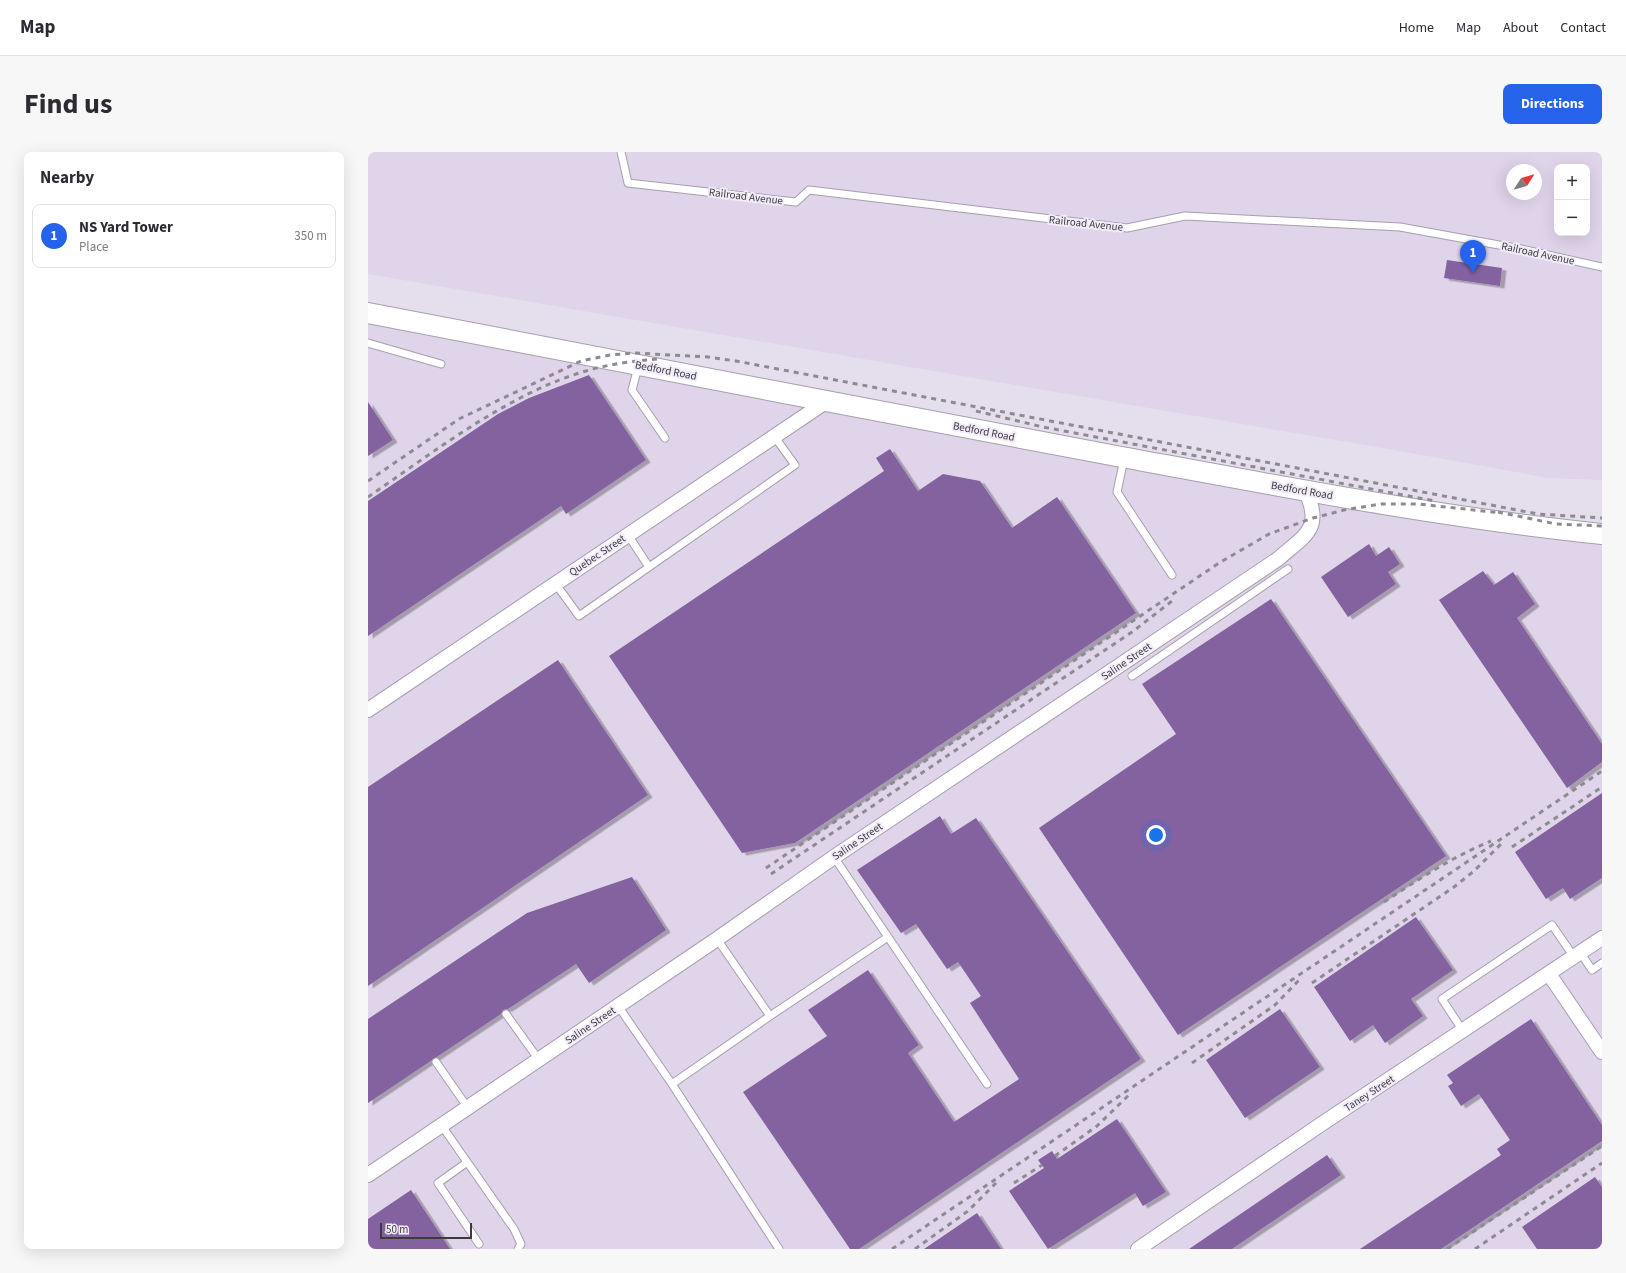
<!DOCTYPE html>
<html lang="en">
<head>
<meta charset="utf-8">
<style>
  :root { --surface:#fff; --page:#f7f7f7; --text:#2b2b33; --muted:#7c7c81; --line:#e1e1e2; --accent:#2563eb }
  body { margin:0; font-family:"Source Sans 3",sans-serif; background:var(--page); color:var(--text) }
  .controls { position:absolute; right:12px; top:12px; display:grid; overflow:hidden; border-radius:8px; box-shadow:0 4px 16px #0002 }
  .controls button { width:36px; height:36px; display:grid; place-items:center; padding:0; border:0; border-bottom:1px solid var(--line); background:var(--surface); color:var(--text); font:20px sans-serif }
  .compass { position:absolute; left:1138px; top:12px; width:36px; height:36px; border-radius:50%; background:var(--surface); box-shadow:0 4px 16px #0002; rotate:54deg }
  .scale { position:absolute; left:12px; bottom:10px; width:92px; box-sizing:border-box; padding-left:4px; border:2px solid #3c3a3f; border-top:0; font-size:11px; line-height:14px; white-space:nowrap; color:#3c3a3f; -webkit-text-stroke:3px #f2ebf9; paint-order:stroke }
  .you { position:absolute; left:788px; top:683px; width:14px; height:14px; margin:-10px; border:3px solid #fff; border-radius:50%; background:#1a73e8; box-shadow:0 0 0 6px #1a73e833 }
  .badge { display:grid; place-items:center; width:26px; height:26px; border-radius:50%; background:var(--accent); color:#fff; font-size:13px; font-weight:700 }
  .pin { position:absolute; translate:-50% -33px; filter:drop-shadow(0 1px 2px #0008) }
  .pin::after { content:''; position:absolute; top:21px; width:14px; height:12px; background:inherit; clip-path:polygon(0 0,100% 0,50% 100%) }
  .list { margin:0; padding:0; list-style:none }
  h2 { display:flex; justify-content:space-between; align-items:center; height:52px; margin:0; padding:0 16px; font-size:17px }
  h2 small { font-size:13px; font-weight:400; color:var(--muted) }
  .list li { display:grid; grid-template-columns:26px 1fr auto; gap:12px; align-items:center; box-sizing:border-box; height:64px; margin:0 8px 8px; padding:0 8px; border:1px solid var(--line); border-radius:8px }
  .list b { display:block; font-size:15px; white-space:nowrap }
  .list p { margin:0; font-size:13px; white-space:nowrap; color:var(--muted) }
  .list em { font-size:13px; font-style:normal; color:var(--muted) }
  .map { position:relative; flex:none; width:1234px; height:1097px; overflow:hidden; border-radius:8px }
  header { display:flex; align-items:center; gap:24px; box-sizing:border-box; height:56px; padding:0 20px; background:var(--surface); border-bottom:1px solid var(--line) }
  header strong { font-size:19px }
  nav { display:flex; gap:22px; margin-inline-start:auto; font-size:14px }
  .intro { display:flex; align-items:center; justify-content:space-between; box-sizing:border-box; height:96px; padding:0 24px }
  h1 { margin:0; font-size:28px }
  .button { padding:10px 18px; border-radius:8px; background:var(--accent); color:#fff; font-size:14px; font-weight:700 }
  main { display:flex; gap:24px; padding:0 24px }
  aside { flex:1; background:var(--surface); border-radius:8px; box-shadow:0 4px 16px #0002 }
  .map>svg:first-child { display:block }
</style>
</head>
<body>
<header>
<strong>Map</strong>
<nav><a>Home</a><a>Map</a><a>About</a><a>Contact</a></nav>
</header>
<div class="intro"><h1>Find us</h1><a class="button">Directions</a></div>
<main>
<aside>
<h2>Nearby<small></small></h2>
<ul class="list">
<li><span class="badge">1</span><div><b>NS Yard Tower</b><p>Place</p></div><em>350 m</em></li>
</ul>
</aside>
<div class="map">
<svg width="1234" height="1097" viewBox="0 0 1234 1097">
  <defs>
    <filter id="shadow"><feDropShadow dx="4.5" dy="2.5" stdDeviation="0" flood-color="#0004"/></filter>
  </defs>
  <rect width="100%" height="100%" fill="#e5deec"/>
  <path fill="#dfd4ea" fill-rule="evenodd" d="M0 0H1234V328L1181 326 1032 299 0 122ZM1189 15H1219V81H1189ZM1144 18H1168V42H1144Z
    M0 160 1013 352 1234 382V1097H0Z"/>
  <path fill="#8462a0" filter="url(#shadow)" d="M1079 108 1134 116 1132 134 1076 126Z
    M221 223 278 308 198 362 193 354 0 484V349L130 262 161 246Z
    M0 250 25 288 0 304Z
    M522 297 550 339 575 322 612 329 644 376 689 345 768 461 427 691 374 701 241 504 516 319 508 306Z
    M1001 392 1008 404 1021 395 1032 412 1020 420 1028 432 980 465 953 425Z
    M1115 419 1126 433 1145 420 1167 452 1149 466 1234 592V610L1199 636 1071 448Z
    M903 447 1078 704 810 883 671 676 808 582 774 532Z
    M190 508 280 643 0 834V635Z
    M1234 641V726L1202 747 1195 736 1178 747 1147 700Z
    M572 664 583 682 608 666 773 907 491 1097H482L375 940 459 884 440 858 500 818 551 893 540 901 586 970 651 927 602 851 613 844 590 810 579 817 548 772 533 781 489 718Z
    M264 725 298 778 221 831 208 812 140 857 135 858 133 862 0 951V867L159 761Z
    M1048 765 1085 818 1043 847 1055 864 1017 891 1005 873 982 889 946 835Z
    M912 857 952 915 877 966 838 908Z
    M1163 867 1234 973V989L1073 1097H992L1133 1003 1129 997 1142 988 1111 942 1093 954 1080 934 1085 931 1079 923Z
    M749 967 798 1040 775 1054 767 1041 680 1097 641 1039 676 1016 670 1008 684 999 689 1007Z
    M959 1003 973 1023 864 1097H821Z
    M1227 1025 1234 1035V1097H1169L1154 1075Z
    M43 1038 82 1097H0V1067Z
    M609 1061 633 1097H556Z"/>
  <g fill="none" stroke-linecap="round" stroke-linejoin="round">
    <defs>
      <path id="lane" d="M253 0 260 31 428 50 441 38 759 76 817 64 1032 75 1153 97 1234 115
        M0 191 73 212
        M270 215 264 238 297 286
        M756 307 749 340 804 423
        M260 383 281 415 427 313 406 284
        M187 431 211 464 281 415
        M764 524 920 417
        M520 785 619 932
        M349 787 402 864 520 785 466 705
        M1212 800 1224 818 1234 811
        M250 854 304 932 402 864
        M138 862 171 908
        M1095 879 1074 847 1184 773 1206 805
        M68 910 100 956
        M304 932 411 1097
        M74 974 146 1077 153 1092 150 1097
        M98 1011 70 1031 111 1092"/>
      <path id="street" d="M0 558 459 249
        M1181 822 1234 900
        M0 1023 349 787 466 705 910 407C937 383 956 377 937 338
        M770 1097 955 971 1234 786"/>
      <path id="secondary" d="M0 161C248 208 495 257 743 303 906 333 1069 365 1234 382"/>
    </defs>
    <use href="#lane" stroke="#a69fad" stroke-width="9"/>
    <use href="#street" stroke="#a69fad" stroke-width="16"/>
    <use href="#secondary" stroke="#a69fad" stroke-width="22"/>
    <use href="#lane" stroke="#fff" stroke-width="7"/>
    <use href="#street" stroke="#fff" stroke-width="14"/>
    <use href="#secondary" stroke="#fff" stroke-width="20"/>
    <path stroke="#8e8a93" stroke-width="3" stroke-dasharray="5 5" stroke-linecap="butt" d="M608 259 675 275 1067 349
      M0 329 91 267 213 209 242 203 266 201 340 205 368 209 1170 362 1234 366
      M0 345C66 300 141 241 218 219 241 212 266 209 290 207
      M1130 360 1188 372 1234 374
      M1144 695 1234 635
      M398 716 851 411 901 382 945 366 976 358 1013 352H1050L1134 361
      M403 722 764 480 804 449
      M1016 750C1051 727 1084 705 1123 689
      M944 831 1086 735 1106 719 1134 691
      M824 911 907 853 934 825
      M687 1004 729 974 763 941
      M646 1031 674 1013
      M524 1097 1234 619
      M547 1097 600 1059 628 1031
      M1079 1097 1234 994
      M1107 1097 1234 1011"/>
  </g>
  <g text-anchor="middle" stroke-width="4" stroke-linejoin="round" paint-order="stroke">
    <g font-size="11" fill="#3c3a3f" stroke="#f2ebf9">
      <text transform="translate(378 44) rotate(7)" y="4">Railroad Avenue</text>
      <text transform="translate(718 71) rotate(6)" y="4">Railroad Avenue</text>
      <text transform="translate(1170 101) rotate(12)" y="4">Railroad Avenue</text>
      <text transform="translate(298 218) rotate(11)" y="4">Bedford Road</text>
      <text transform="translate(616 279) rotate(11)" y="4">Bedford Road</text>
      <text transform="translate(934 338) rotate(10)" y="4">Bedford Road</text>
      <text transform="translate(229 403) rotate(-34)" y="4">Quebec Street</text>
      <text transform="translate(758 509) rotate(-34)" y="4">Saline Street</text>
      <text transform="translate(489 689) rotate(-34)" y="4">Saline Street</text>
      <text transform="translate(222 873) rotate(-34)" y="4">Saline Street</text>
      <text transform="translate(1001 941) rotate(-33)" y="4">Taney Street</text>
    </g>
  </g>
</svg>
<div class="controls">
<button>+</button>
<button>−</button>
</div>
<svg class="compass" viewBox="-18 -18 36 36"><path d="M0-13l5 13h-10z" fill="#e53935"/><path d="M0 13l5-13h-10z" fill="#7c7c81"/></svg>
<div class="scale">50 m</div>
<div class="you"></div>
<div class="pin badge" style="left:1105px;top:121px">1</div>
</div>
</main>
</body>
</html>
